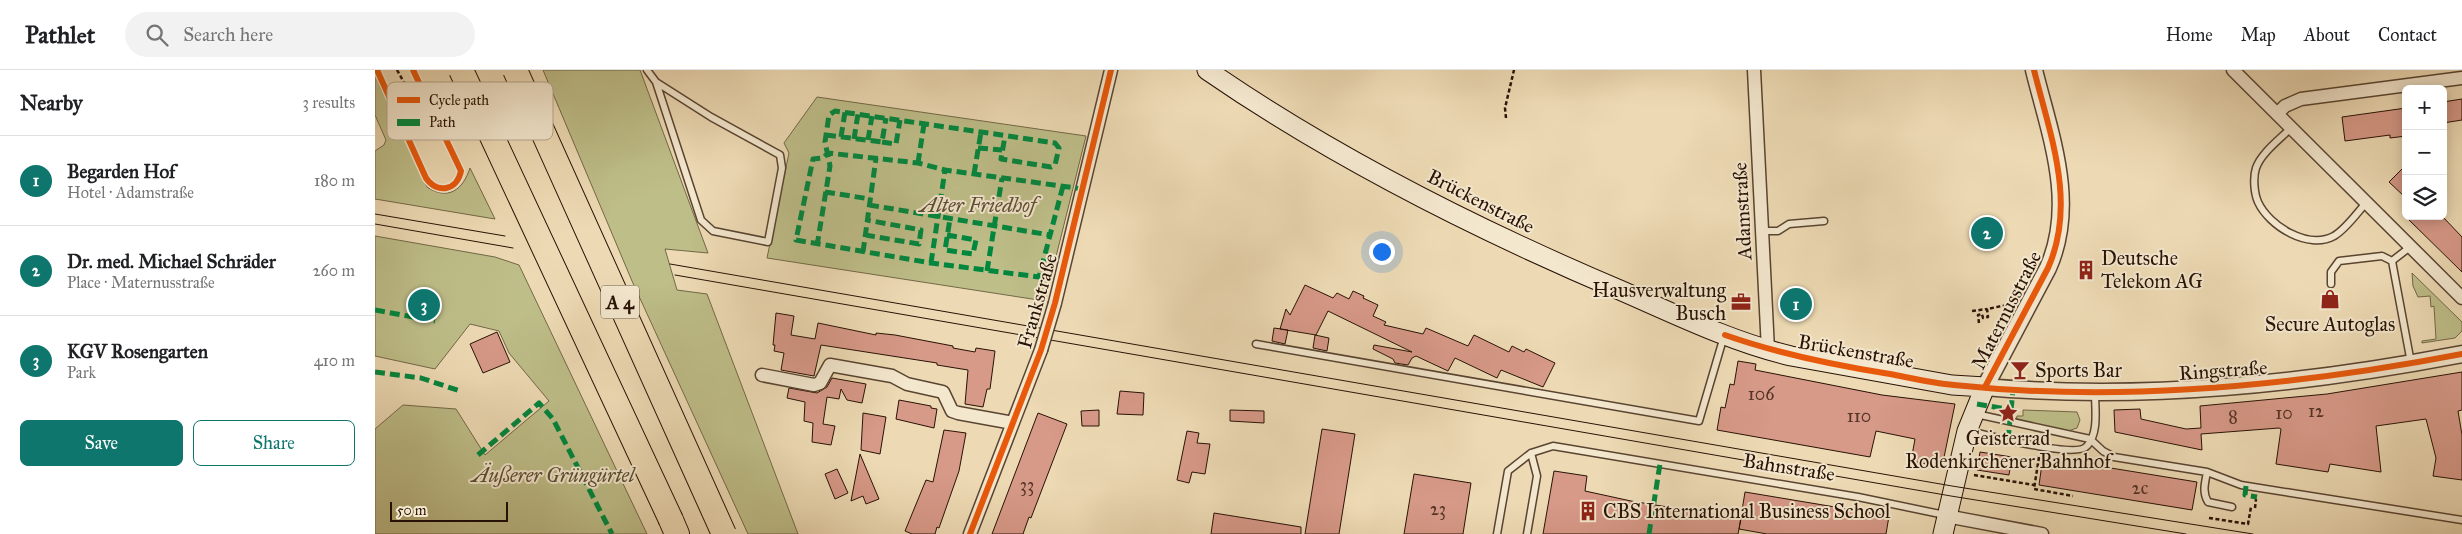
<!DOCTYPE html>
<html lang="en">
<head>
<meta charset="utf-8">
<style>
  :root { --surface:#fff; --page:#f2f2f2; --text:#202124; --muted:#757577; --line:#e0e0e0; --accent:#0f766e }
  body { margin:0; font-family:"IM FELL Great Primer",serif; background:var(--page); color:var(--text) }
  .controls { position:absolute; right:15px; top:15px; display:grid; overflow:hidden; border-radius:8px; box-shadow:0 2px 12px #0003 }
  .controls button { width:45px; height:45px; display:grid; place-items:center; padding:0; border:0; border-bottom:1px solid var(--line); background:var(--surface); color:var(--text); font:25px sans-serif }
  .scale { position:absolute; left:15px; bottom:12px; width:118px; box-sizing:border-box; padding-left:5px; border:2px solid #281205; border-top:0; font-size:14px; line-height:18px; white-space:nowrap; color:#281205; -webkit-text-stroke:4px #f3e7ce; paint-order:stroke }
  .you { position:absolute; left:1006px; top:181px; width:18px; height:18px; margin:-12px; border:4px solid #fff; border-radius:50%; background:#1a73e8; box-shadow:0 0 0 8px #1a73e833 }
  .badge { display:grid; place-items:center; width:32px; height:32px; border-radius:50%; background:var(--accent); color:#fff; font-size:16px; font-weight:700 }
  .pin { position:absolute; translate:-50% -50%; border:2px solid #fff; box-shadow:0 1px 5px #0006 }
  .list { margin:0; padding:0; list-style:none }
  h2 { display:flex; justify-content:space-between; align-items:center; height:65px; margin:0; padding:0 20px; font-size:21px }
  h2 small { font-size:16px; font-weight:400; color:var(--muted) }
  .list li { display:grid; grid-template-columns:32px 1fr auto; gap:15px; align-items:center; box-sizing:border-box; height:90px; padding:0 20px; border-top:1px solid var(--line) }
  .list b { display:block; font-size:19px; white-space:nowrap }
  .list p { margin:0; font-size:16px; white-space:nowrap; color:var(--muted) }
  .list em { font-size:16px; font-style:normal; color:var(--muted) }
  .actions { display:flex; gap:10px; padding:15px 20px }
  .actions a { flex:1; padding:11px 0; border:1px solid var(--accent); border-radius:8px; text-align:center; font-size:18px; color:var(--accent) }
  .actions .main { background:var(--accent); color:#fff }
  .icon { flex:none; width:28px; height:28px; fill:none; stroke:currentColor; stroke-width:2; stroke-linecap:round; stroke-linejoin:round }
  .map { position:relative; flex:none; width:2087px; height:464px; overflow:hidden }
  header { display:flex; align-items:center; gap:30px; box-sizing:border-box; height:70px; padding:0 25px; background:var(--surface); border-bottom:1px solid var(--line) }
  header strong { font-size:24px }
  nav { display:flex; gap:28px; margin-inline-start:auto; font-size:18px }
  .search { width:350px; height:45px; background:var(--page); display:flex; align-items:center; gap:12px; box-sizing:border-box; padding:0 18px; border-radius:28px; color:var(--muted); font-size:19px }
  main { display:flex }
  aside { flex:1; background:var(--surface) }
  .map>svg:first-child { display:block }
</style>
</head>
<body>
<header>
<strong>Pathlet</strong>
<div class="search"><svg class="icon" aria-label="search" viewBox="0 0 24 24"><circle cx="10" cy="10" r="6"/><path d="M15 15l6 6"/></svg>Search here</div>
<nav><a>Home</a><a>Map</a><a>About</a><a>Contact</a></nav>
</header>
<main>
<aside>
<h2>Nearby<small>3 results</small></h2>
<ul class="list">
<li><span class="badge">1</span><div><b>Begarden Hof</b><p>Hotel · Adamstraße</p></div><em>180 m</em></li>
<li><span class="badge">2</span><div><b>Dr. med. Michael Schräder</b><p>Place · Maternusstraße</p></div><em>260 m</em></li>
<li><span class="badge">3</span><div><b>KGV Rosengarten</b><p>Park</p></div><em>410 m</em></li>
</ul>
<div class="actions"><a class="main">Save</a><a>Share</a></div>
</aside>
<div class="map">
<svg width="2087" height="464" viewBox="0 0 2087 464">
  <rect width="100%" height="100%" fill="#eddab4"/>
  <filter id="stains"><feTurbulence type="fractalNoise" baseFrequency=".004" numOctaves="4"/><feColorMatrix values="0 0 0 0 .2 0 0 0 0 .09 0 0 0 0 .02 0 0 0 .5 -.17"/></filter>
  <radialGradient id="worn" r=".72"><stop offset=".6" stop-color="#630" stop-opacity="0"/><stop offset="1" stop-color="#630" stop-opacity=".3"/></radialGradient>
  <path fill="#bebe89" stroke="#736847" d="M168 0H265L333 183 290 179 302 220 332 224 423 464H373L257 211Z
    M0 6 52 117C73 131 88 120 95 98L120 149 0 129V81L9 75 11 70 0 45Z
    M442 27 711 66 670 231 392 188 414 83 409 73Z
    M0 166 120 187 144 195 272 464H0V359L28 335 81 339 110 385 174 331 134 283 124 261 95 254 60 299 0 286Z
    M2037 203 2087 252V261L2080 268 2047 273V271L2061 269 2059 236 2056 237 2055 226 2043 227 2038 216Z
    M1648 340 1702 342 1705 350 1702 358 1690 362 1641 350 1642 346H1648Z"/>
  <path fill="#d79988" stroke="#281205" d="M2087 29V50L2068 53V32Z
    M2031 38V66L2015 68V65L1970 71 1967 47Z
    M2031 95V128L2014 112Z
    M2030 146H2067L2087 167V202Z
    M930 215 958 228 962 223 974 229 978 221 989 226 988 228 1003 235 998 246 1011 252 1009 255 1048 264 1051 258 1093 276 1099 265 1134 282 1137 276 1149 282 1151 279 1180 293 1168 317 1126 300 1122 308 1080 288 1073 301 1041 286 1037 288 1033 295 1020 293 1018 289 998 279 999 275 1037 282 953 241 941 265 905 259 911 239 915 245Z
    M401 243 419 246 416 265 440 269 443 253 501 265V263L520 265 578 276V278L600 282 601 278 620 281 615 319H612L608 337 590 334 593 300 562 295V293L446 275 439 306 406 300 409 283 399 281 400 275H398Z
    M899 258 913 260 910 274 897 271Z
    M122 262 135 292 108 303 95 274Z
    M940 265 954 268 952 281 938 278Z
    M1363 291 1381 294 1380 300 1507 325 1580 334 1567 397 1536 391 1540 369 1501 361 1495 387 1342 360 1346 337 1350 338 1355 314 1359 315Z
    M2087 302V340L2083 341 2087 365V410L2058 406 2061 388 2051 349 2001 356 2006 402 1955 394 1953 402 1901 394 1906 359 1904 358 1826 364 1827 380 1740 362 1739 340 1765 339 1766 349 1811 359 1826 358 1825 336 1952 324Z
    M457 308 491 314 487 333 472 330 466 319 464 329 452 327 448 354 460 356 456 375 437 372 438 353 429 351 430 332 412 328 414 318 442 323 452 317Z
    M745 321 769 323 768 345 742 344Z
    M524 330 556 336V338L562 339 559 358 521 349Z
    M724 340V356H707L706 341Z
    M855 340 889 341V353L855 351Z
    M488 343 511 347 505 384 486 380Z
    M663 343 692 354 656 448 654 447 648 464H617Z
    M947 359 980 364 964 464H930Z
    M569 360 591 363 584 401 564 458 562 457 560 464H537L530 461 551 410 558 412Z
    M812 361 824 363 822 373 835 374 830 404 817 402 814 413 802 410Z
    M1605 382 1637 387 1634 405 1602 400Z
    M485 384 504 429 491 434 488 426 476 431Z
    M1668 387 1822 412 1817 440 1664 415Z
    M462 399 473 423 460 429 450 404Z
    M1179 401 1212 406 1210 421 1256 431 1366 449 1363 464H1168Z
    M1039 404 1096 413 1088 464H1029Z
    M1370 422 1514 446 1511 464H1392L1364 459Z
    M839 443 926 457V464H836Z"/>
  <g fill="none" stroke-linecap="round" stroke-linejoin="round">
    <defs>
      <path id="service" d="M272 0 281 12 336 47 405 85 407 98 393 172 338 161 326 150 281 12
        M1916 58C1905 69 1886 83 1881 98 1878 107 1879 123 1883 132 1894 156 1933 180 1959 166 1971 159 1982 143 1991 133
        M1387 161H1403L1414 154 1449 151
        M2035 177 2017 191 2036 293
        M1956 214V202L1964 191 2007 186 2017 191
        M881 274 1324 351 1349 266
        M1601 344 1715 369 1728 381 1739 387 1832 402 1866 415 2087 450
        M1595 361C1612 365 1702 389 1712 376 1724 363 1720 339 1720 323
        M1832 402C1830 413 1827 422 1833 432L1857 437
        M1122 464 1133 401 1156 383 1178 376 1483 427 1570 445
        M1152 464 1162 406 1156 383"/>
      <path id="minor" d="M1379 0 1393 280
        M1858 0 2087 228
        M1902 44 1910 36 1926 29 2087 8
        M680 233 736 0
        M387 305 439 315 445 313 455 295 517 306 532 314 568 322 577 341 583 343 638 353
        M1571 446 1667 464
        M595 464 666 280"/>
      <path id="tertiary" d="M1659 0C1675 65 1702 133 1673 198L1610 317C1769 331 1930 314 2087 284"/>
      <path id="secondary" d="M832 0C961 89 1103 160 1247 221 1302 245 1357 272 1416 286L1577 315 1610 317 1592 361 1568 464"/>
      <path id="motorway" d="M296 450 302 464"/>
    </defs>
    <use href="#service" stroke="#594431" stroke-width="9"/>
    <use href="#minor" stroke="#594431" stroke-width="15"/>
    <use href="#tertiary" stroke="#594431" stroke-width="19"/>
    <use href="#secondary" stroke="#281205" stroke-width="21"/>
    <use href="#motorway" stroke="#281205" stroke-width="26"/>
    <path stroke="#281205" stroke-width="2.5" stroke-dasharray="4 2.5" stroke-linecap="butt" d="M22 0 31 16 38 19 45 17
      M1131 48 1130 38 1139 0
      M1597 241 1612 239
      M1604 253 1603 245 1607 244 1608 248 1613 247 1612 239 1632 235 1636 237
      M1664 387 1659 419 1698 426
      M1599 405 1659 415
      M1880 438 1881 429
      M1834 448 1873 454 1876 437"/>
    <use href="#service" stroke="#f3e7ce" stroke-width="6"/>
    <use href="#minor" stroke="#f3e7ce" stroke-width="12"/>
    <use href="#tertiary" stroke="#f3e7ce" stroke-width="16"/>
    <use href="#secondary" stroke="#f3e7ce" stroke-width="19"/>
    <use href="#motorway" stroke="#eddab4" stroke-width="24"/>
    <path stroke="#281205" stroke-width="1" d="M0 144 130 166
      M0 154 138 178
      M295 194 1577 416 1878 464
      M300 205 1576 426 1811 464"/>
    <defs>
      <path id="minor-bridge" d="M666 280 680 233"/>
      <path id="motorway-bridge" d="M86 0 296 450
        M140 0 349 464"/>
    </defs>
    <use href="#minor-bridge" stroke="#594431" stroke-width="15" stroke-linecap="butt"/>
    <use href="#motorway-bridge" stroke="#281205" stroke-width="26" stroke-linecap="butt"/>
    <use href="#minor-bridge" stroke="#f3e7ce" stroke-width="12"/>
    <use href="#motorway-bridge" stroke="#eddab4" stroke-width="24"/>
    <path stroke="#00873e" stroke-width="5" stroke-dasharray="10 5" stroke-linecap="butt" d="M451 65 507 72 511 48
      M466 67 470 42
      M479 69 483 44
      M493 70 497 46
      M507 72 521 74 525 50
      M603 78 627 80
      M543 93 549 54
      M599 104 606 62
      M688 116 664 207 556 193 421 170 438 89 448 88 453 83 543 93 570 100 708 119
      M450 122 495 129
      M494 135 675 165
      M490 165 544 174 546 160 492 150
      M572 165 601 170 598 184 570 180 575 149
      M442 176 455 96 450 72 454 45 460 41 606 62 680 73 684 78 680 95 676 97 626 89 630 66
      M488 182 501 88
      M556 193 570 100
      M612 201 627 108
      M0 240 60 251
      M0 302 46 308 85 321
      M1602 334 1637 340
      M1633 370 1638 320
      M103 385 164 333 178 349 237 464
      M1871 416 1870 425 1882 427
      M1274 464 1285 394"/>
    <defs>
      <path id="cycleway" d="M2 0 51 108C62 124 82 121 86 101L38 0
        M1350 265C1404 284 1458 295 1515 304 1536 308 1557 313 1579 315 1748 333 1921 316 2087 284
        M1610 317 1673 198C1702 133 1675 65 1659 0
        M595 464 666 280 680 233 736 0"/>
    </defs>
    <use href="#cycleway" stroke="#f3e7ce" stroke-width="9"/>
    <use href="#cycleway" stroke="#e8590c" stroke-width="6"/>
  </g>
  <defs>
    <symbol id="building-bare" viewBox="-9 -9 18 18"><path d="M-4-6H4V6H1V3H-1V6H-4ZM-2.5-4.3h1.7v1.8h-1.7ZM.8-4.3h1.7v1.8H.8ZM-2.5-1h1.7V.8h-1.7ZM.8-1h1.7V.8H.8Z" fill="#8f2418" stroke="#f3e7ce" stroke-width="2.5" paint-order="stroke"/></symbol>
    <symbol id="shop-bare" viewBox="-9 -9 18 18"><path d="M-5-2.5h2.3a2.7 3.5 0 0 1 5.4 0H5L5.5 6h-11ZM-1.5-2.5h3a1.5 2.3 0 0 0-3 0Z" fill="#8f2418" stroke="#f3e7ce" stroke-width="2.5" paint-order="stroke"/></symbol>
    <symbol id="office-bare" viewBox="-9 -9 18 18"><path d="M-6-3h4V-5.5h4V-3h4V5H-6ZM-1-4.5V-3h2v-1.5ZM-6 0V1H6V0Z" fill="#8f2418" stroke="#f3e7ce" stroke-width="2.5" paint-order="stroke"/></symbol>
    <symbol id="bar-bare" viewBox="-9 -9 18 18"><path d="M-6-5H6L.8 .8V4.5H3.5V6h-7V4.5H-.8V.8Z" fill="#8f2418" stroke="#f3e7ce" stroke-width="2.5" paint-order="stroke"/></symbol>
    <symbol id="sight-bare" viewBox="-9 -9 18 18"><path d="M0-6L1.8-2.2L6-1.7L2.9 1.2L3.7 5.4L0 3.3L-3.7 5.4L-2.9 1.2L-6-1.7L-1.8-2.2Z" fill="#8f2418" stroke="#f3e7ce" stroke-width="2.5" paint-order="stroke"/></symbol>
  </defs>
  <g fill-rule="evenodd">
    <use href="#building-bare" x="1697" y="186" width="28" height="28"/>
    <use href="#shop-bare" x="1941" y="215" width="28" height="28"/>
    <use href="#office-bare" x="1352" y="218" width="28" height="28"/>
    <use href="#bar-bare" x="1631" y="286" width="28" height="28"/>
    <use href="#sight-bare" x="1619" y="329" width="28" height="28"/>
    <use href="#building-bare" x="1199" y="427" width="28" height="28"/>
  </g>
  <g text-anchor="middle" stroke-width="4" stroke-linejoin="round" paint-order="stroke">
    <g font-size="18" fill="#543426">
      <text x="1386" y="330">106</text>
      <text x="1941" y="347">12</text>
      <text x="1909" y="349">10</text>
      <text x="1484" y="352">110</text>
      <text x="1858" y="353">8</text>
      <text x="652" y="421">33</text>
      <text x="1765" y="424">2c</text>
      <text x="1063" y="445">23</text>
    </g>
    <rect fill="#f3e7ce" stroke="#655241" stroke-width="1" x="226" y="215.5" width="38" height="33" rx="4"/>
    <g font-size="19" font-weight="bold" fill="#281205">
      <text x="245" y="239">A 4</text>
    </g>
    <g font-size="20" fill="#281205" stroke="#f3e7ce">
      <text transform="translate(1106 131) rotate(27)" y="7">Brückenstraße</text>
      <text transform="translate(1367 141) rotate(-93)" y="7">Adamstraße</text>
      <text transform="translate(662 231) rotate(-74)" y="7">Frankstraße</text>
      <text transform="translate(1631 240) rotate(-63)" y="7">Maternusstraße</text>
      <text transform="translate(1481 281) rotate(10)" y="7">Brückenstraße</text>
      <text transform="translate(1848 300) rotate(-4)" y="7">Ringstraße</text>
      <text transform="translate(1414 397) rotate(9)" y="7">Bahnstraße</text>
    </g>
    <g font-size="20" font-style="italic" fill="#5c4e33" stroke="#f3e7ce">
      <text x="603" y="142">Alter Friedhof</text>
      <text x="178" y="412">Äußerer Grüngürtel</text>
    </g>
    <g font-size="20" fill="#281205" stroke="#f3e7ce" text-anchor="start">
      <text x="1726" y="195">Deutsche<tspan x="1726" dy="23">Telekom AG</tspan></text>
      <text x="1351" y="227" text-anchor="end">Hausverwaltung<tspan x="1351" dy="23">Busch</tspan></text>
      <text x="1955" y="261" text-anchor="middle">Secure Autoglas</text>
      <text x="1660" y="307">Sports Bar</text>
      <text x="1633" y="375" text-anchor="middle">Geisterrad<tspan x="1633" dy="23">Rodenkirchener Bahnhof</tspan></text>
      <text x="1228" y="448">CBS International Business School</text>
    </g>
  </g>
  <rect x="12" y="12" width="166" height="58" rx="8" fill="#f3e7ce" stroke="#b6a792" stroke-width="1"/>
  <rect x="22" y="27" width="23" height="6" fill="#e8590c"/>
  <rect x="22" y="49" width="23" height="7" fill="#00873e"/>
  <g font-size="14" fill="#281205">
    <text x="54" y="35">Cycle path</text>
    <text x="54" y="57">Path</text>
  </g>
  <rect width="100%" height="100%" filter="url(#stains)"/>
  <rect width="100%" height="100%" fill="url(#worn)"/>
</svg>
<div class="controls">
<button>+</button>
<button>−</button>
<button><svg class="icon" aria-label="layers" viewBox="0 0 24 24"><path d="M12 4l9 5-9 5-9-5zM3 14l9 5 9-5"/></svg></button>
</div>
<div class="scale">50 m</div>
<div class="you"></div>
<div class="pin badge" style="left:1421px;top:234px">1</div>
<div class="pin badge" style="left:1612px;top:163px">2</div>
<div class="pin badge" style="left:49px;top:235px">3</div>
</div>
</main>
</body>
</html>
